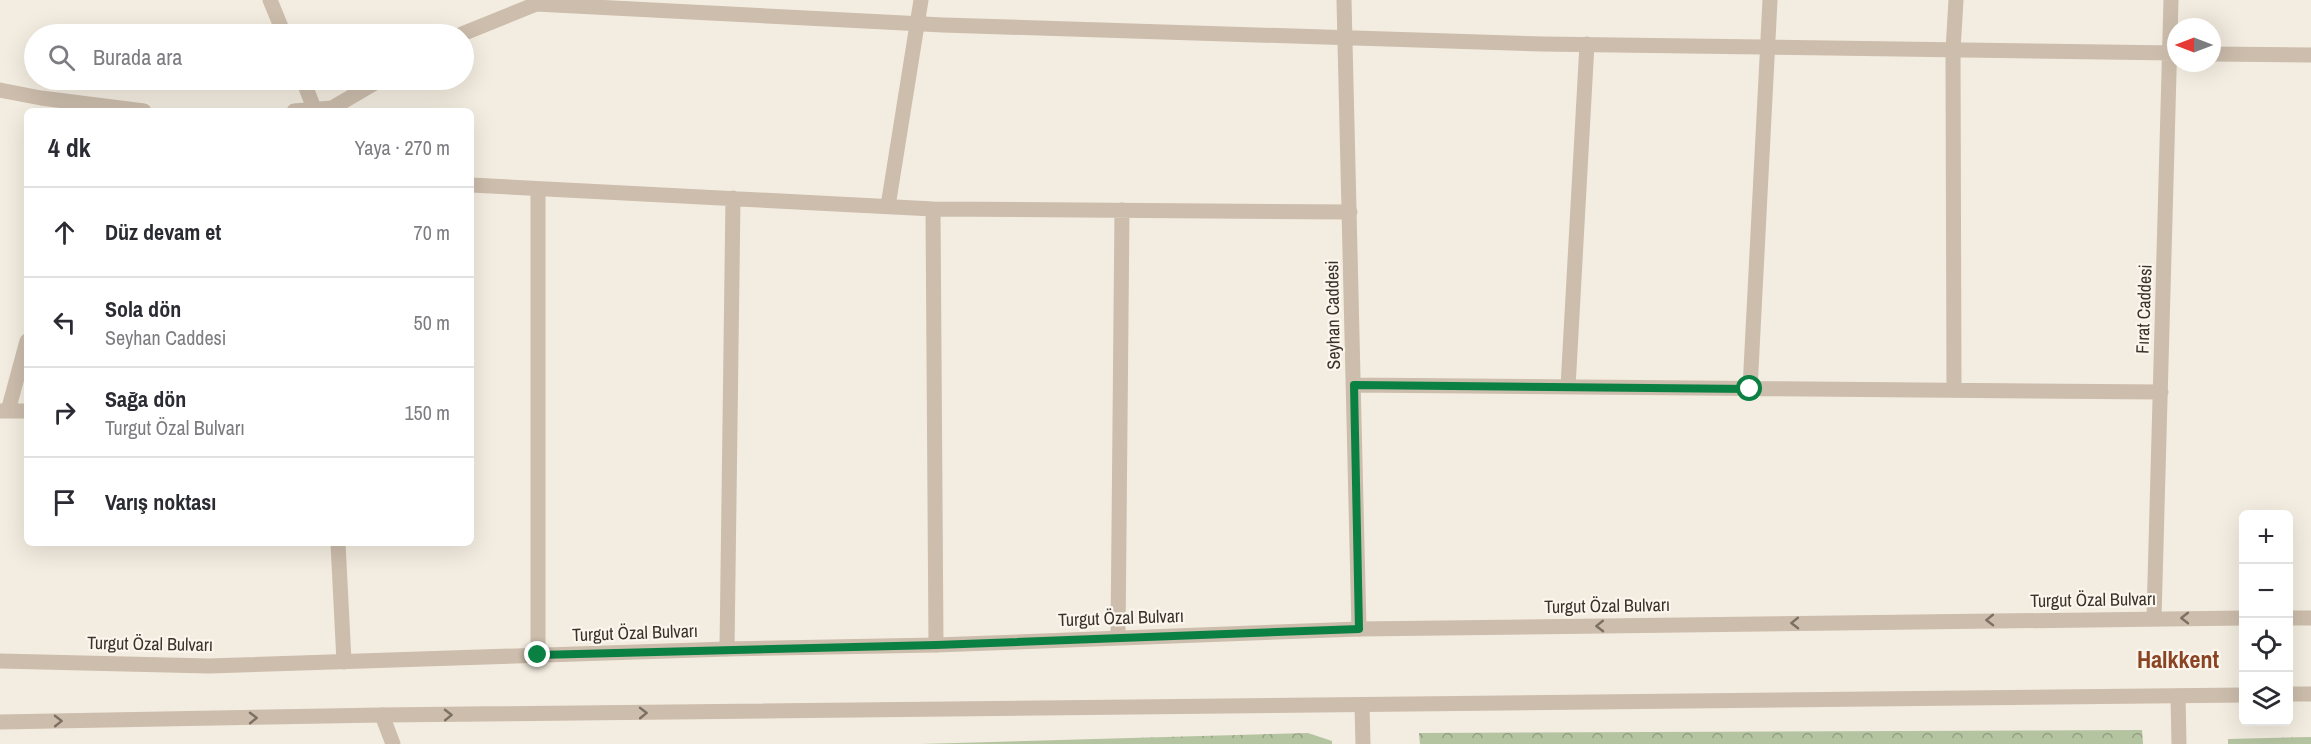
<!DOCTYPE html>
<html lang="tr">
<head>
<meta charset="utf-8">
<style>
  :root { --surface:#fff; --page:#f7f7f7; --text:#2b2b33; --muted:#7c7c81; --line:#e1e1e2 }
  body { margin:0; font-family:"Archivo Narrow",sans-serif; background:var(--page); color:var(--text) }
  .controls { position:absolute; right:18px; bottom:18px; display:grid; overflow:hidden; border-radius:9px; box-shadow:0 6px 24px #0002 }
  .controls button { width:54px; height:54px; display:grid; place-items:center; padding:0; border:0; border-bottom:2px solid var(--line); background:var(--surface); color:var(--text); font:30px sans-serif }
  .compass { position:absolute; left:2167px; top:18px; width:54px; height:54px; border-radius:50%; background:var(--surface); box-shadow:0 6px 24px #0002; rotate:270deg }
  .stop { position:absolute; width:18px; height:18px; margin:-14px; border:4px solid #0b8043; border-radius:50%; background:#fff }
  .stop.end { background:#0b8043; border-color:#fff; box-shadow:0 2px 6px #0008 }
  .list { margin:0; padding:0; list-style:none }
  h2 { display:flex; justify-content:space-between; align-items:center; height:78px; margin:0; padding:0 24px; font-size:26px }
  h2 small { font-size:20px; font-weight:400; color:var(--muted) }
  .list li { display:grid; grid-template-columns:39px 1fr auto; gap:18px; align-items:center; box-sizing:border-box; height:90px; padding:0 24px; border-top:2px solid var(--line) }
  .list b { display:block; font-size:22px; white-space:nowrap }
  .list p { margin:0; font-size:20px; white-space:nowrap; color:var(--muted) }
  .list em { font-size:20px; font-style:normal; color:var(--muted) }
  .icon { flex:none; width:33px; height:33px; fill:none; stroke:currentColor; stroke-width:2; stroke-linecap:round; stroke-linejoin:round }
  .map { position:relative; flex:none; width:2311px; height:744px; overflow:hidden }
  .search { position:absolute; background:var(--surface); box-shadow:0 6px 24px #0002; left:24px; top:24px; width:450px; height:66px; display:flex; align-items:center; gap:15px; box-sizing:border-box; padding:0 21px; border-radius:33px; color:var(--muted); font-size:22px }
  .panel { position:absolute; background:var(--surface); box-shadow:0 6px 24px #0002; left:24px; top:108px; width:450px; height:438px; border-radius:9px }
  .map>svg:first-child { display:block }
</style>
</head>
<body>
<div class="map">
<svg width="2311" height="744" viewBox="0 0 2311 744">
  <defs>
    <pattern id="forest-crowns" width="20" height="18" patternUnits="userSpaceOnUse" patternTransform="scale(1.5)"><rect width="20" height="18" fill="#b4c3a0"/><path d="M2 6a3 3 0 1 1 6 0M12 15a3 3 0 1 1 6 0" fill="none" stroke="#939f83"/></pattern>
  </defs>
  <rect width="100%" height="100%" fill="#f3ece0"/>
  <path fill="url(#forest-crowns)" d="M2142 730 2143 744H1420L1419 733Z
    M1308 733 1332 741V744H921Z
    M2311 737V744H2228V739Z"/>
  <g fill="none" stroke-linecap="round" stroke-linejoin="round">
    <path stroke="#ccbdac" stroke-width="15" d="M888 206 921 0"/>
    <path stroke="#ccbdac" stroke-width="15" d="M270 0 284 34
      M1344 0 1359 629
      M462 34 536 4 943 25 1543 44 2176 53
      M2212 54 2311 55
      M303 80 315 111
      M0 90 41 98 144 111
      M294 111 332 108 380 80
      M471 185 933 209 1350 212
      M933 209 936 645
      M1354 385 2161 392
      M1568 387 1587 44
      M1750 389 1770 0
      M1954 390 1953 50 1956 0
      M0 411H27
      M8 411 27 341
      M338 543 344 662
      M2154 618 2171 0
      M1118 637 1122 210
      M727 649 733 198
      M538 655V189
      M2178 696 2179 744
      M1362 706 1363 744
      M382 715 393 744"/>
    <path stroke="#ccbdac" stroke-width="15" d="M2288 618H2311
      M0 661 209 666 727 649 936 645 1359 629 2244 618
      M2288 694H2311
      M0 722 382 715 2244 695"/>
  </g>
  <defs><path id="oneway-chevron" d="M-2-3.5L2.5 0L-2 3.5" fill="none" stroke-width="1.6" stroke-linecap="round" stroke-linejoin="round" transform="scale(1.5)"/></defs>
  <g stroke="#7c7065">
    <use href="#oneway-chevron" transform="translate(2185 618) rotate(180)"/>
    <use href="#oneway-chevron" transform="translate(1990 620) rotate(179)"/>
    <use href="#oneway-chevron" transform="translate(1795 623) rotate(179)"/>
    <use href="#oneway-chevron" transform="translate(1600 626) rotate(179)"/>
    <use href="#oneway-chevron" transform="translate(643 713) rotate(-1)"/>
    <use href="#oneway-chevron" transform="translate(448 715) rotate(-1)"/>
    <use href="#oneway-chevron" transform="translate(253 718) rotate(-1)"/>
    <use href="#oneway-chevron" transform="translate(58 721) rotate(-1)"/>
  </g>
  <g fill="none" stroke-linecap="round" stroke-linejoin="round">
    <path stroke="#0b8043" stroke-width="8" d="M538 655 936 645 1359 629 1354 385 1750 389"/>
  </g>
  <g text-anchor="middle" stroke-width="4.5" stroke-linejoin="round" paint-order="stroke">
    <g font-size="18" fill="#3a312b" stroke="#fbf6ed">
      <text transform="translate(2144 309) rotate(-88)" y="6">Fırat Caddesi</text>
      <text transform="translate(1333 315) rotate(-91)" y="6">Seyhan Caddesi</text>
      <text transform="translate(2093 600) rotate(-1)" y="6">Turgut Özal Bulvarı</text>
      <text transform="translate(1607 606) rotate(-1)" y="6">Turgut Özal Bulvarı</text>
      <text transform="translate(1121 618) rotate(-2)" y="6">Turgut Özal Bulvarı</text>
      <text transform="translate(635 633) rotate(-2)" y="6">Turgut Özal Bulvarı</text>
      <text transform="translate(150 644) rotate(1)" y="6">Turgut Özal Bulvarı</text>
    </g>
    <g font-size="24" font-weight="bold" fill="#8a4423" stroke="#fbf6ed">
      <text x="2178" y="668">Halkkent</text>
    </g>
  </g>
</svg>
<div class="controls">
<button>+</button>
<button>−</button>
<button><svg class="icon" aria-label="locate" viewBox="0 0 24 24"><circle cx="12" cy="12" r="6"/><path d="M12 2v4M12 18v4M2 12h4M18 12h4"/></svg></button>
<button><svg class="icon" aria-label="layers" viewBox="0 0 24 24"><path d="M12 4l9 5-9 5-9-5zM3 14l9 5 9-5"/></svg></button>
</div>
<svg class="compass" viewBox="-18 -18 36 36"><path d="M0-13l5 13h-10z" fill="#e53935"/><path d="M0 13l5-13h-10z" fill="#7c7c81"/></svg>
<div class="stop" style="left:1750px;top:389px"></div>
<div class="stop end" style="left:538px;top:655px"></div>
<div class="search"><svg class="icon" aria-label="search" viewBox="0 0 24 24"><circle cx="10" cy="10" r="6"/><path d="M15 15l6 6"/></svg>Burada ara</div>
<section class="panel">
<h2>4 dk<small>Yaya · 270 m</small></h2>
<ul class="list">
<li><svg class="icon" aria-label="ahead" viewBox="0 0 24 24"><path d="M12 20V5M6 11l6-6 6 6"/></svg><div><b>Düz devam et</b></div><em>70 m</em></li>
<li><svg class="icon" aria-label="left" viewBox="0 0 24 24"><path d="M17 20v-9H6M10 6l-5 5 5 5"/></svg><div><b>Sola dön</b><p>Seyhan Caddesi</p></div><em>50 m</em></li>
<li><svg class="icon" aria-label="right" viewBox="0 0 24 24"><path d="M7 20v-9h11M14 6l5 5-5 5"/></svg><div><b>Sağa dön</b><p>Turgut Özal Bulvarı</p></div><em>150 m</em></li>
<li><svg class="icon" aria-label="arrive" viewBox="0 0 24 24"><path d="M6 21V4h12l-3 4 3 4H6"/></svg><div><b>Varış noktası</b></div></li>
</ul>
</section>
</div>
</body>
</html>
